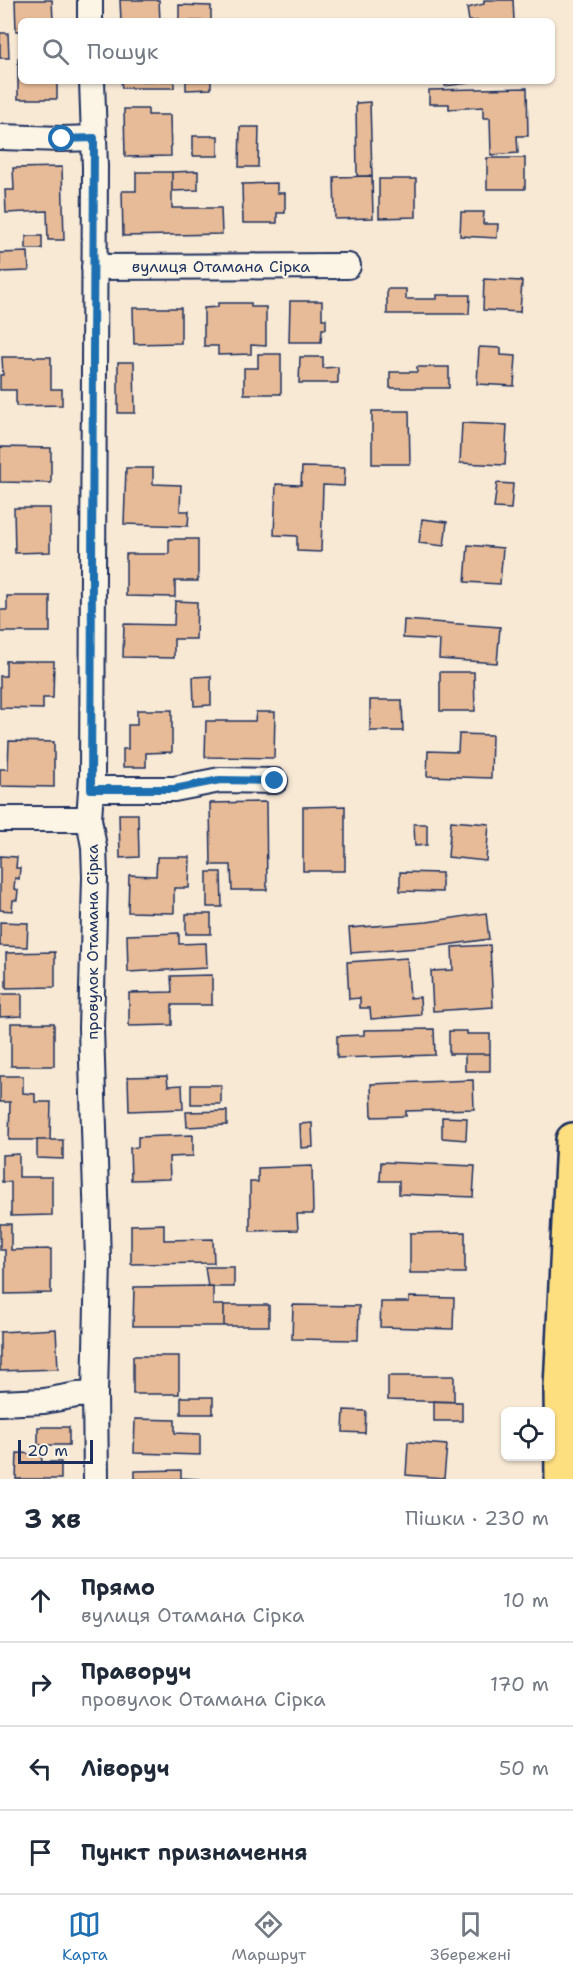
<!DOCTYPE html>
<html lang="uk">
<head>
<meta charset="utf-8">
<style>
  :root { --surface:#fff; --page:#f2f2f3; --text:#1f2937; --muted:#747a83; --line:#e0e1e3; --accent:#1f6fb2 }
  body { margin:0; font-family:"Shantell Sans",sans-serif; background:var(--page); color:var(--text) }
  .controls { position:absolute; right:18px; bottom:18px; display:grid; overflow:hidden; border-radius:9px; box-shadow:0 2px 4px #0004 }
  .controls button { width:54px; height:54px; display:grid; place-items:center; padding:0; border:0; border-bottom:2px solid var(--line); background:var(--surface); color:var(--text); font:30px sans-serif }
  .scale { position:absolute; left:18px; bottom:15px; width:75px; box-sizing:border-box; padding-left:6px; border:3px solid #1b2f5e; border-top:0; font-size:16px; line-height:21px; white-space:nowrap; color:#1b2f5e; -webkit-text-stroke:4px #fcf5e5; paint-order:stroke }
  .stop { position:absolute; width:18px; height:18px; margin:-14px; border:4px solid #1f6fb2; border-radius:50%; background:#fff }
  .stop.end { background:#1f6fb2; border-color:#fff; box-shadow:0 2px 6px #0008 }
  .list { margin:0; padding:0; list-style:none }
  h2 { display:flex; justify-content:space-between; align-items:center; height:78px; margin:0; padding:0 24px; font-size:26px }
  h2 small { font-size:20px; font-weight:400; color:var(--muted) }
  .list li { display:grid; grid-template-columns:39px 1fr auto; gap:18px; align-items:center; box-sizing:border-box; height:84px; padding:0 24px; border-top:2px solid var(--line) }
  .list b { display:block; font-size:22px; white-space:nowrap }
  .list p { margin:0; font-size:20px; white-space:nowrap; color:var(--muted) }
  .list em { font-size:20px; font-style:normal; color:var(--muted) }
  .icon { flex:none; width:33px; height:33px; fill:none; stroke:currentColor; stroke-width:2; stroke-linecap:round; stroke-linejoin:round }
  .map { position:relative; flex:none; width:573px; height:1479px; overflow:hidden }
  .search { position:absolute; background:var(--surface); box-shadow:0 2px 4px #0004; left:18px; right:18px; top:18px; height:66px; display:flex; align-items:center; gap:15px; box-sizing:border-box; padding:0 21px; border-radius:9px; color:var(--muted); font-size:22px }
  .sheet { height:414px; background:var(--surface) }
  nav { display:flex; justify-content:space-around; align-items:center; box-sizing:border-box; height:84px; border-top:2px solid var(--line); background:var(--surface); font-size:16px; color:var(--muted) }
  nav a { display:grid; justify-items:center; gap:3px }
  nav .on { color:var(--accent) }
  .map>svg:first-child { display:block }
</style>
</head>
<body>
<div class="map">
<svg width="573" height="1479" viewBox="0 0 573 1479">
  <rect width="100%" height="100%" fill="#f8e9d5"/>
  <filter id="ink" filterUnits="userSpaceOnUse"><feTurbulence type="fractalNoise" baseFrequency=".0167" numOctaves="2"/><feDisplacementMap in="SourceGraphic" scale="12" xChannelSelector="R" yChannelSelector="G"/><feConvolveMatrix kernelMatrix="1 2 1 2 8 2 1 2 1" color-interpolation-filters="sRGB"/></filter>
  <g filter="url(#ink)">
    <path fill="#e7bb97" stroke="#1b2f5e" stroke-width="1.5" d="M15 0H52L53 21H21V31H16Z
      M120 0H159L160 21H121Z
      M484 0H513L514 21H469L467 8 484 4Z
      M179 5 211 6V21H179Z
      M0 33H8L9 58H0Z
      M18 58H21V81H57V99H18Z
      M121 81H174V88H122Z
      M186 81H211V89L186 90Z
      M445 81H469L470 83 445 86Z
      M527 88 528 136H517L518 153 491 155 490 118H483V107L449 109V104H429V90Z
      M370 102 372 176H357L356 103Z
      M124 109H148V115H170L171 156 125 157Z
      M240 127H259L258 167H239Z
      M193 136H218V156H193Z
      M487 158H525V189H487Z
      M62 167 64 240H48L47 211 6 213 5 190H14L13 168Z
      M198 171V190L172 191V172Z
      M136 172H172V208H221L222 234 123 236 122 191H136Z
      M372 176 373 218 335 219 334 177Z
      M379 179H416V217L379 218Z
      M277 183V193H285V213H277V223H243L242 184Z
      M461 212H484L483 224H498L497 238 460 236Z
      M26 236H42V249H26Z
      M28 252 29 271 0 272V253Z
      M484 279 522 281 520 312 483 310Z
      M387 289H406V299H437V295H470L469 314H387Z
      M290 301H322V319H326V329H322L321 342H289Z
      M218 303H251V307H266V346L251 345V354L218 355V346H204V308L218 307Z
      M133 308H181V343L134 344Z
      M479 347 501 348V355L516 356 514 386 477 384Z
      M258 354H281V394H244V368H258Z
      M2 357H51V389H62V405L16 406V390H0V375H3Z
      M300 357H323V368L338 367V383H299Z
      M118 362H134L135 413H118Z
      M417 367H449V388H390V372H417Z
      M372 411H409L410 464H372Z
      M462 423 507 425 505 465 460 463Z
      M0 447 51 448V483L0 482Z
      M302 467 345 468 344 486 323 485 321 552 297 551V536L274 535 276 484 301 485Z
      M126 468H153V484L181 485 180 511H189L188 526 124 524Z
      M497 483 513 484 511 509 494 508Z
      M14 508H50V552L15 553Z
      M422 519 447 522 444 546 419 543Z
      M169 539H198V581H175V597L126 596V554H169Z
      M468 545 503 548 500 584 465 582Z
      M7 596H50V632H0V610H7Z
      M175 601 197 602 196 639H174V658L123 657 124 624 174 625Z
      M404 620 500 627 497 663 439 659 440 640 403 638Z
      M6 661H54L53 698H43V709L0 708V676H6Z
      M440 672H474L475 711H440Z
      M211 676V705L194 706 193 677Z
      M370 700H402L403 731H370Z
      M137 710H172V752L146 753V767H123V749H128V725H137Z
      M256 712H275L274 758 205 757 206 721H255Z
      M459 734 492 735 491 778 427 776 428 751 458 752Z
      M9 741 54 742V787L0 786V769H8Z
      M266 802 267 890H232L231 865H211L210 803Z
      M345 806V871H303V807Z
      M119 814H138L139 857 120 858Z
      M451 821 489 824 486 861 448 857Z
      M414 824H427V845L415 846Z
      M0 856 17 857 16 868H20L19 879 15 878 14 889 18 890 17 900H13L12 911 0 910Z
      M157 857H190L189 888H174V913L128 912 129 875 156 876Z
      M207 872H221L222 907H207Z
      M400 872 442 873V892L400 891Z
      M486 913 489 939 432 947 351 953 349 928 427 922Z
      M186 914H211V934H186Z
      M0 922 28 923 27 947 0 946Z
      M179 933V944L206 943 207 968 128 972 127 935Z
      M490 945 493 1007 433 1011 431 971 453 970 452 947Z
      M55 952V987L6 988V953Z
      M407 958 410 998 420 997 421 1015 371 1019 370 1008H360V998L349 999 347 962Z
      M212 975V1005H172V1025L129 1026V993L172 992 171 976Z
      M0 994H22V1016L0 1017Z
      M11 1023H54V1066H11Z
      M434 1029 435 1055 337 1058V1036L364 1035V1030Z
      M449 1031H467V1034H490V1054H449Z
      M465 1054H490V1071H465Z
      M0 1076H23V1093L35 1094V1102H51L50 1140H9L10 1102H0Z
      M167 1076 168 1086 182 1085 183 1109 129 1111 128 1077Z
      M473 1080 474 1109 406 1111V1116L372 1117 371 1084Z
      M191 1085H221V1104H191Z
      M227 1111V1125L187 1127 186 1112Z
      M442 1117 467 1118 466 1140 442 1138Z
      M312 1123 313 1147 301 1148 300 1124Z
      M193 1135V1156L169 1157 170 1179 131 1180 130 1148 138 1147V1137Z
      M37 1140H63V1159L37 1158Z
      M19 1154V1177H52V1215L11 1216V1182H2V1155Z
      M381 1162 475 1166 473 1197 399 1194V1181H380Z
      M312 1166 313 1214H297L298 1230 250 1231V1182H258V1168Z
      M0 1224H11V1250L51 1249V1293L5 1294V1250H0Z
      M164 1224V1240L213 1239 214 1263 131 1264V1225Z
      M465 1232V1273H410V1233Z
      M205 1267H234V1287H208Z
      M213 1286V1305H224V1326H133L134 1287Z
      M409 1297 454 1298 453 1329 380 1327 381 1302H409Z
      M224 1305H269V1326H224Z
      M293 1305 359 1306 358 1340 292 1339Z
      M56 1329 58 1369 0 1371V1332Z
      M133 1356H179V1394H133Z
      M388 1376H454V1402L388 1400Z
      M181 1397H213V1414H181Z
      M434 1401 462 1402V1421H434Z
      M344 1410 366 1411 365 1433 343 1432Z
      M135 1419 175 1420V1433L200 1434V1455L134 1453Z
      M38 1427H69V1445H38Z
      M408 1442 447 1445 444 1478 406 1475Z
      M17 1453 41 1454 42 1462H61V1479H16Z
      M181 1470V1478L200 1479H135V1471Z"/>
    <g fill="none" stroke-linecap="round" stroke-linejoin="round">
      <defs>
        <path id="minor" d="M90 0V21
          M92 81 95 167 92 775 89 819 94 847 95 877 91 1028 98 1261 95 1394 96 1479
          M0 137 62 139 94 138
          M94 267 348 266
          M91 789H174L220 780 275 781
          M0 819H89
          M0 1403 44 1401 77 1395 95 1394"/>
        <path id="primary" d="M562 1479 561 1388 573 1140"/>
      </defs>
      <use href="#minor" stroke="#1b2f5e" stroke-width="28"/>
      <use href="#primary" stroke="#1b2f5e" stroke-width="38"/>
      <use href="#minor" stroke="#fcf5e5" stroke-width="24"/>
      <use href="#primary" stroke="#fedf80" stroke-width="33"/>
    </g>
  </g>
  <g fill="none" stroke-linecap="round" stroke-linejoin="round" filter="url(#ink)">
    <path stroke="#1f6fb2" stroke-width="8" d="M62 139 94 138 91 789H174L220 780 275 781"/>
  </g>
  <g text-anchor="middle" stroke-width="5" stroke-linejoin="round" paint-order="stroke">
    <g font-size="16" fill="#1b2f5e" stroke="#fcf5e5">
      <text x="221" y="272">вулиця Отамана Сірка</text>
      <text transform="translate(92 942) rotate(-90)" y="6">провулок Отамана Сірка</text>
    </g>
  </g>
</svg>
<div class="controls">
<button><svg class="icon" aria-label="locate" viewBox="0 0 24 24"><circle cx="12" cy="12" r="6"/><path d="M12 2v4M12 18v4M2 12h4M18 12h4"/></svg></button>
</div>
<div class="scale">20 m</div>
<div class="stop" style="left:62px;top:139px"></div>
<div class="stop end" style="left:275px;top:781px"></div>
<div class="search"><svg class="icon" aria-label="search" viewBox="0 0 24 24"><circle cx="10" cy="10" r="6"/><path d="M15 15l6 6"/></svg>Пошук</div>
</div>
<section class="sheet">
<h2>3 хв<small>Пішки · 230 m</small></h2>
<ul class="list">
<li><svg class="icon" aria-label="ahead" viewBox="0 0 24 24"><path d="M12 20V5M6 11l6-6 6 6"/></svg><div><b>Прямо</b><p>вулиця Отамана Сірка</p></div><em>10 m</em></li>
<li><svg class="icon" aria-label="right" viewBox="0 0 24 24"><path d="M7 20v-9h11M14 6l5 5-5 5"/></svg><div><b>Праворуч</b><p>провулок Отамана Сірка</p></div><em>170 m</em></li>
<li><svg class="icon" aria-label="left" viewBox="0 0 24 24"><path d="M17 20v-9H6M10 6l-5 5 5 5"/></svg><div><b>Ліворуч</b></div><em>50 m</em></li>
<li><svg class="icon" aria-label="arrive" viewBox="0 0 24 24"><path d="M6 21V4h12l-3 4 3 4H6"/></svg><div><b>Пункт призначення</b></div></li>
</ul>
</section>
<nav>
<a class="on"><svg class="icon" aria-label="map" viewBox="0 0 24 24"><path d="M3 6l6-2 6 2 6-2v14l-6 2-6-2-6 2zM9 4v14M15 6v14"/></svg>Карта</a>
<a><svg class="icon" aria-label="directions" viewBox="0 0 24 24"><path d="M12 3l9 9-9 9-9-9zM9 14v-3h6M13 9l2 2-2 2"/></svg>Маршрут</a>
<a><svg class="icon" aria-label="saved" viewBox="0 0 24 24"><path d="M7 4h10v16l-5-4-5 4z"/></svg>Збережені</a>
</nav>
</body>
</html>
